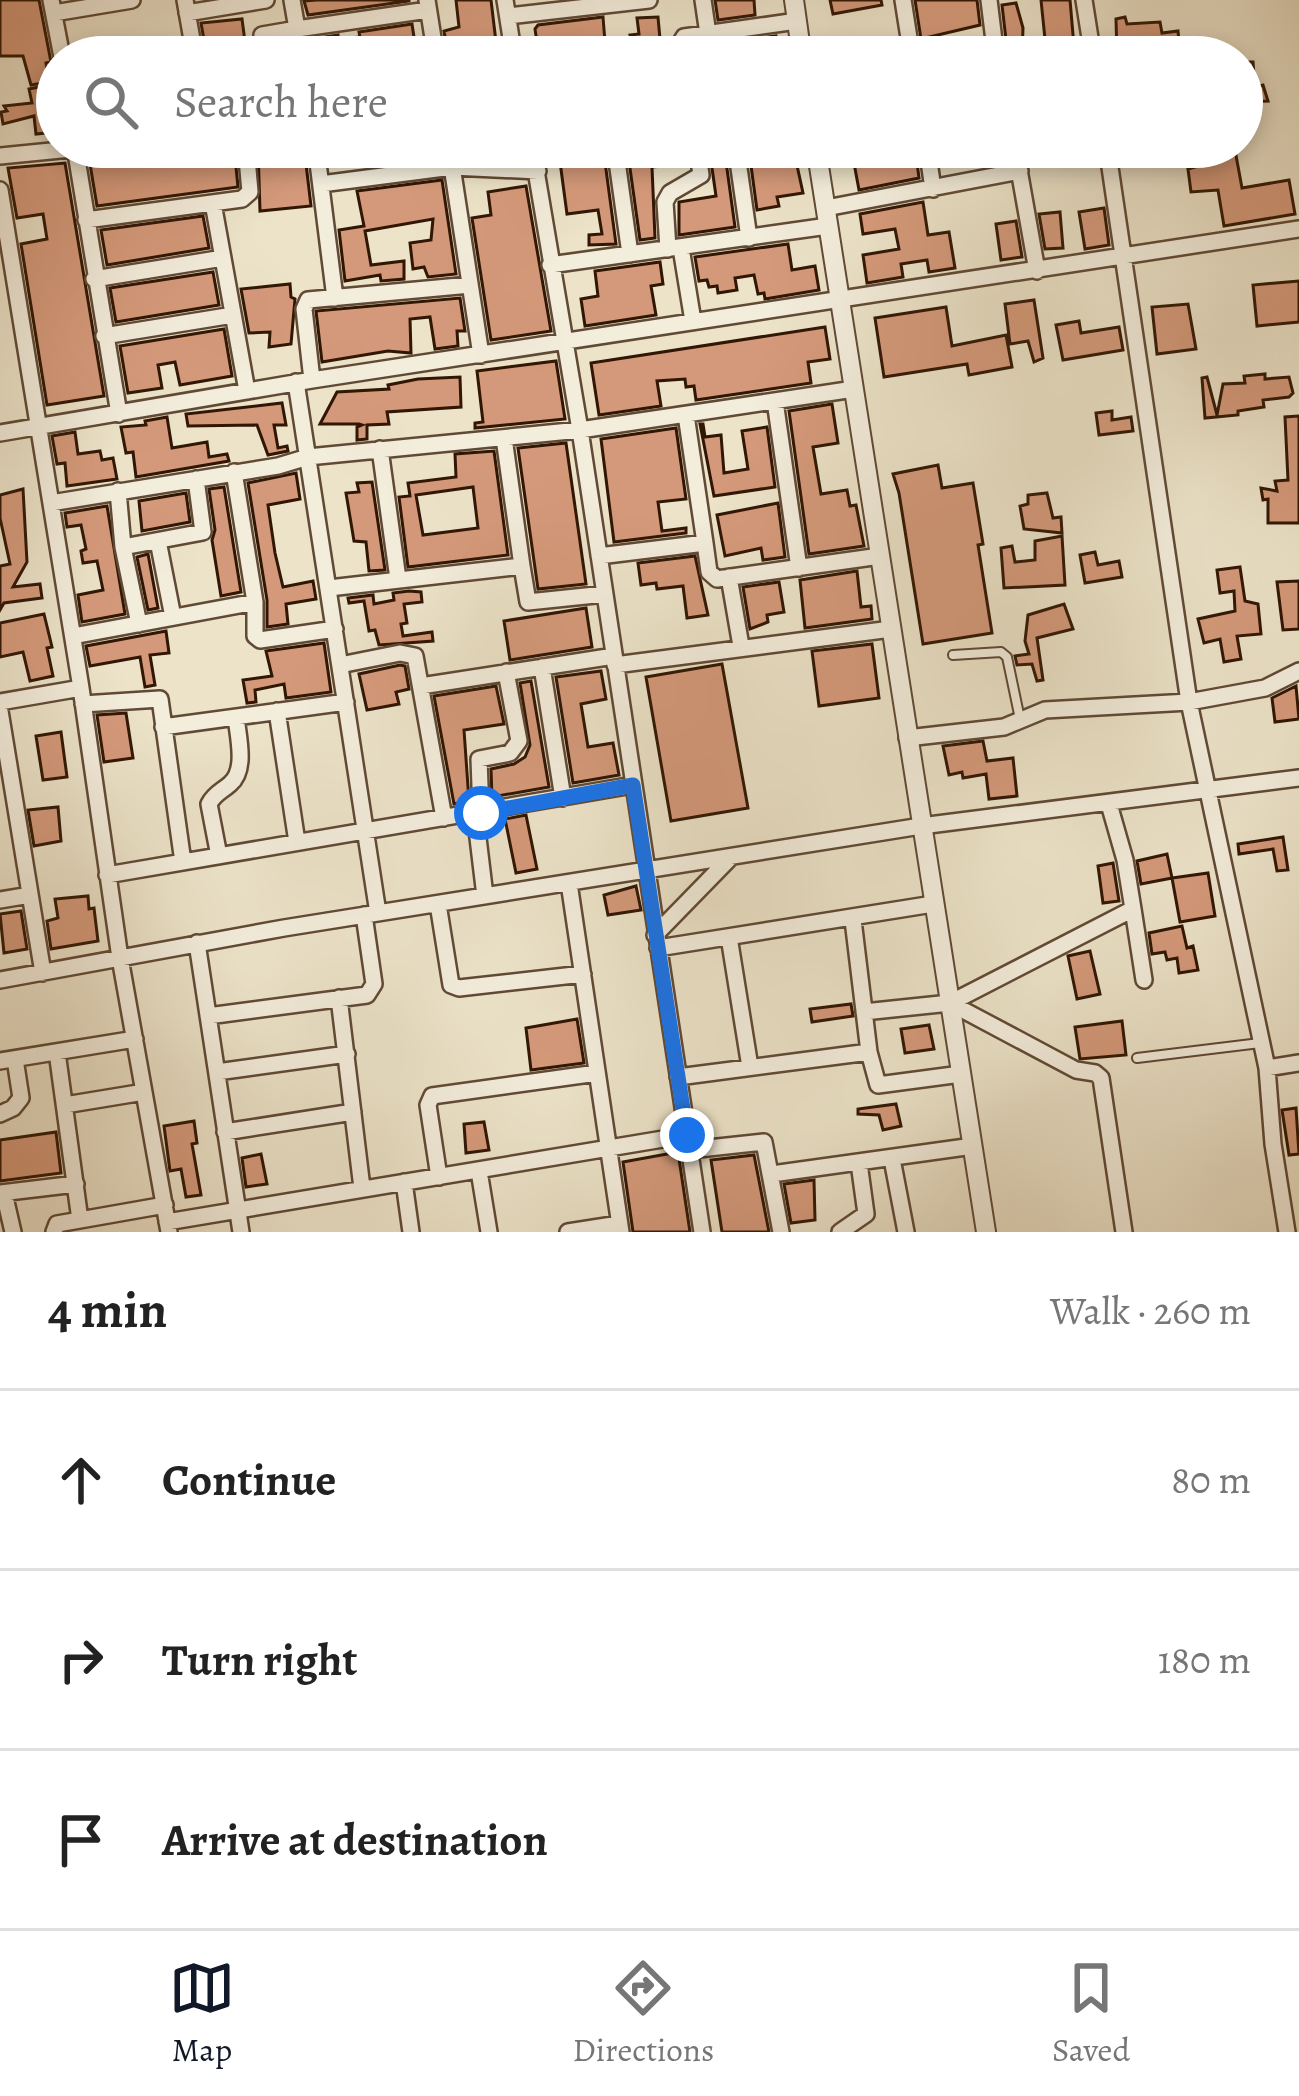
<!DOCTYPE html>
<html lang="en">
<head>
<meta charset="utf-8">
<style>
  :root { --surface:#fff; --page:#f2f2f2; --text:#222; --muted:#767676; --line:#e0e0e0; --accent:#111827 }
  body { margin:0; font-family:Alegreya,serif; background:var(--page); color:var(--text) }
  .stop { position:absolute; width:36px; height:36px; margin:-27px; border:9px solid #1a73e8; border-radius:50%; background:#fff }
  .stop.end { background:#1a73e8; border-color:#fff; box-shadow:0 3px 12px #0008 }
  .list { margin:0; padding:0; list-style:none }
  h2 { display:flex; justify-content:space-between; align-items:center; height:156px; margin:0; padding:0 48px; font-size:51px }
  h2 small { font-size:39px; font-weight:400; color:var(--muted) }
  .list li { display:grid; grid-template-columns:78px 1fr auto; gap:36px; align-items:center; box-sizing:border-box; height:180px; padding:0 48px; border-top:3px solid var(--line) }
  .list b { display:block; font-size:45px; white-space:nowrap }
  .list em { font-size:39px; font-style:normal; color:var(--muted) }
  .icon { flex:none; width:66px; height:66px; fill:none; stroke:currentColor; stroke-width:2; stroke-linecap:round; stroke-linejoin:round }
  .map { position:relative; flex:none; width:1299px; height:1232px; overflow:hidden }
  .search { position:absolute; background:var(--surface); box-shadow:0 6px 18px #0003; left:36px; right:36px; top:36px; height:132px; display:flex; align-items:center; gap:30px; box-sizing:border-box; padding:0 42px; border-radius:66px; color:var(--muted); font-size:45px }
  .sheet { height:696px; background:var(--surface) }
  nav { display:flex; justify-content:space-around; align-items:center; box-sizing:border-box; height:168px; border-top:3px solid var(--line); background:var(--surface); font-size:33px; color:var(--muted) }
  nav a { display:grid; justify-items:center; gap:6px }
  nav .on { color:var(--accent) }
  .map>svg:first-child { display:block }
</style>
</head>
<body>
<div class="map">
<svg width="1299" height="1232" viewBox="0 0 1299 1232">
  <rect width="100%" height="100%" fill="#ece3c9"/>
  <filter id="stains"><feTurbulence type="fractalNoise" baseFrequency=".00167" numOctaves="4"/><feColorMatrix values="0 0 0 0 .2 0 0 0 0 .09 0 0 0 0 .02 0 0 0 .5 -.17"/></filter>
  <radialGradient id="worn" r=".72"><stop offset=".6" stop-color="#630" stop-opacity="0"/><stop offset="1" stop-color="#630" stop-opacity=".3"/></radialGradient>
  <path fill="#d4997a" stroke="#311604" stroke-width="3" fill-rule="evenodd" d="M0 0H39L51 62 46 63 49 82 31 85 23 56H0Z
    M317 0H409V1L308 15 304 1Z
    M456 0H491L496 42 447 48 444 31 459 27Z
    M715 0H754L755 15 718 20Z
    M830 0H881L882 5 833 14Z
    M915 0H977L980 25 921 39Z
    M1041 0H1070L1074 46 1046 49Z
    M1016 3 1023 28 1022 57H1008L1002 5Z
    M603 17 605 42 631 39 630 35 639 34 637 18 658 17 661 50 621 53 622 57H582L581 41 561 43 563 57H539L535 29 538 25Z
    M1125 17 1127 24 1160 22 1162 33 1178 31 1179 41 1139 45 1141 56 1117 57 1116 19Z
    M242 19 247 57H207L201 23Z
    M412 24 415 44 422 42 424 57H275L274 45 338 35V39L360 37 359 32Z
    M776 36 781 55 757 57 753 39Z
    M732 42 734 57H693L692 48Z
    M1247 62H1253L1255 87 1263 85 1268 101 1244 102Z
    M39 87 43 104H57V132L36 134 34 116 3 124 1 112 7 111 4 106 32 103 29 89Z
    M182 147H234L238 187 97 206 90 164 182 152Z
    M304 147 311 206 260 211 258 148Z
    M393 147H437L438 157 405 161Z
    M558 147H603L616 244 589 245V235L602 234 598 210 567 214Z
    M627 147H673L675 165 652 167 655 238 640 240Z
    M709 147H724L735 227 679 235V202L716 196Z
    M755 147H793L803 193 777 197 779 206 757 210 749 151Z
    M851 147H915L919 178 859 190Z
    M1235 150 1242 188 1289 180 1295 214 1224 226 1218 190 1191 192 1188 169 1213 162 1211 155Z
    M65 163 104 396 47 405 21 244 47 239 43 214 17 218 8 168Z
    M442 180 456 274 428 277 424 267 413 269 410 243 431 240 433 219 365 231 371 265 404 261V279L381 281 380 275 345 281 339 230 364 226 357 191Z
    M526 186 551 331 491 340 472 218 491 215 488 192Z
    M923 202 928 235 949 232 955 268 929 272 927 260 901 264 903 277 867 283 863 255 899 249 895 229 863 234 860 214Z
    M1104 208 1109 245 1085 249 1079 212Z
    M1060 212 1063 248 1045 249 1039 214Z
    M203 216 209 248 107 265 101 230Z
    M1016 221 1022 257 1001 260 996 224Z
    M788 244 792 270 815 266 819 290 765 299 764 293 758 294 754 275 735 278 737 290 718 293 717 286 709 287 707 280 699 281 695 257Z
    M660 262 663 284 651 286 656 315 585 326 581 299 598 296 595 271Z
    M213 272 219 305 116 322 110 288Z
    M1299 281V322L1257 326 1253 285Z
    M290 284 291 297 295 299 291 344 269 347 270 332 249 333 241 289Z
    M460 298 465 331H457L458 346 435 349 430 317 410 319 411 353 388 351 322 362 316 311Z
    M1034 300 1043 358 1034 362 1028 341 1010 344 1005 304Z
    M1188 304 1196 349 1157 354 1152 307Z
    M946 307 952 346 1006 335 1012 367 969 375 967 364 884 377 875 318Z
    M1079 321 1081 333 1119 327 1123 350 1063 360 1056 325Z
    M825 327 830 359 808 362 811 383 696 400 694 386 686 387 685 379 657 381 661 406 599 415 591 363Z
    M224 329 232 376 180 385 175 362 158 365 162 388 128 393 120 346Z
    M556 361 565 419 475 428V423L483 422 477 371Z
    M1265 374V379L1289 377 1293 393 1289 397 1263 400 1264 407 1238 411V415L1205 418 1202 378 1207 377 1217 415 1223 384 1245 383 1244 376Z
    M460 377 461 407 387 412 389 424 367 425V439L357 440V427L362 425 359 424H320L337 392 389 389 388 385 418 379Z
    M282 403 286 425H274L278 448 287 446 288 451 268 455 257 425 188 426 186 414Z
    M832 404 838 443 813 447 821 494 847 490 850 506 856 505 864 546 809 554 789 411Z
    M1112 411V420L1131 417 1133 431 1099 435 1096 413Z
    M1299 416V523H1268V499L1263 500 1261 488 1277 491 1275 481 1288 480 1285 417Z
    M167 417 172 448 207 442 209 457 227 454 229 461 136 477 133 452 126 453 121 427 146 425 145 421Z
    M700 424H703L705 437 721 435 724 473 748 469 742 431 767 427 775 487 714 496Z
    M676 428 686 499 658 502 662 531 686 528V533L614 542 601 439Z
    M75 432 78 454 100 451 102 460 113 458 117 479 67 486 65 463 57 464 52 436Z
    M566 443 586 584 538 589 518 448Z
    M494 451 508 555 408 567 399 497 410 496 408 483 456 477 455 454ZM473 487 478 528 423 535 416 495Z
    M938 465 942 488 973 483 983 544 978 545 992 633 923 644 899 493 893 474Z
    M296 473 300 499 268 505 275 553 283 587 313 581 316 599 286 604 288 624 267 627V600L248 483Z
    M372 482 385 570 369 571 366 542 354 541 346 493 359 492 357 483Z
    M224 487 241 592 221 596 212 540 215 530 209 489Z
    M23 489 27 562 13 587 40 584 42 598 4 603 0 610V566L10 564 0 518V495Z
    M186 493 190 522 142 531 139 501Z
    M1047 493 1053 518 1061 517 1062 533 1024 529 1020 506 1028 504V495Z
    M778 503 785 557 763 560 761 548 725 556 717 515Z
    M107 506 125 614 82 622 78 595 103 590 97 561 83 563 81 551 86 549 81 525 67 527 65 513Z
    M1062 536 1065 585 1004 588 1001 548 1012 546 1015 562 1035 560V541Z
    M1095 552 1098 565 1119 561 1122 577 1085 583 1080 555Z
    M148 554 158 608 148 610 137 557Z
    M695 556 708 615 687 618 683 586 657 589 656 583 641 585 638 563Z
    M1240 567 1245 601 1258 604 1261 634 1237 636 1241 659 1224 662 1220 639 1204 643 1198 619 1235 611 1234 591 1220 593 1217 570Z
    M857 571 861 607 871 606 872 619 805 628 800 580Z
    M1299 581V629L1283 630 1277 582Z
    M779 582 784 612 767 615 768 622 750 629 743 587Z
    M409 591 421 592 422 602 404 604 407 623 401 624 403 636 432 632 433 641 379 645 375 630 369 631 364 601 349 603 348 598 373 595 374 604 394 600 393 593Z
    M1064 604 1073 629 1037 638 1043 680 1037 681 1032 664 1017 665 1015 656 1029 654 1025 641 1028 615Z
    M586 608 592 647 510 660 504 621Z
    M44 614 52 647 47 648 53 676 30 681 23 652 0 657V623Z
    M166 631 169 653 150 655 155 685 145 687 140 657 90 666 86 646Z
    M324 643 331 692 286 698 284 684 255 690 256 702 247 703 243 680 272 676 266 651Z
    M872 644 879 698 819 706 812 651Z
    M722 664 748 808 671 821 646 677Z
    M400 665 405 666 409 689 396 692 399 704 367 710 359 674Z
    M601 671 606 699 581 704 588 747 613 743 619 775 573 783 556 677Z
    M531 681 549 787 492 797 491 769 514 764 525 757 530 745 520 683Z
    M496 686 504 724 464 730 469 801 454 804 434 696Z
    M1296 686 1299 719 1275 722 1272 698Z
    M126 713 133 758 104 762 97 715Z
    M61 732 67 777 43 780 36 736Z
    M983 741 987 761 1013 758 1017 796 989 799 986 774 963 778 962 772 949 775 943 746Z
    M58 807 61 841 34 846 28 810Z
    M526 815 537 869 516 873 505 819Z
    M1283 837 1288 870 1277 871 1273 849 1239 854 1238 844Z
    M1167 854 1172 878 1141 884 1137 861Z
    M1113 863 1119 901 1103 903 1098 866Z
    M1208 873 1215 916 1180 922 1172 878Z
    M636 886 641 910 608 915 604 895Z
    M88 896 89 909 94 908 98 941 51 949 47 921 58 918 55 899Z
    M21 911 27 949 4 953 0 914Z
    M1182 926 1187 948 1193 946 1198 970 1179 973 1177 958 1167 960 1165 952 1152 954 1149 933Z
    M1090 951 1100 994 1077 999 1068 956Z
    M851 1004 853 1016 812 1022 810 1009Z
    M577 1019 584 1063 531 1070 526 1028Z
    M1122 1021 1126 1055 1080 1059 1075 1027Z
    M929 1025 934 1049 905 1053 901 1029Z
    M896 1104 901 1126 883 1130 879 1115 858 1114V1109Z
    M1296 1108 1299 1154 1289 1155 1282 1110Z
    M194 1121 197 1143 192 1144 201 1195 186 1197 181 1169 170 1171 164 1126Z
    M484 1122 489 1150 466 1153 464 1124Z
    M56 1132 61 1173 0 1181V1140Z
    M678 1152 690 1232H633L623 1162Z
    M261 1154 267 1184 246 1187 242 1158Z
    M754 1155 769 1232H722L711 1160Z
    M814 1180 815 1220 791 1223 784 1184Z"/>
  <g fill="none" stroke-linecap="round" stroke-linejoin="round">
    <defs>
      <path id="service" d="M953 655 1001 652 1007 657 1020 719
        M1137 1058 1260 1043"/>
      <path id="minor" d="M51 0 62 57
        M185 0 195 57
        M292 0 297 29 428 10
        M427 0 436 57
        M505 0 514 57
        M703 0 708 34
        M903 0 912 57
        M989 0 996 57
        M1084 0 1093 57
        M54 13 132 0
        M187 13 266 0
        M508 16 649 0
        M139 57 193 46
        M263 57 262 35 297 29
        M681 57 679 45 684 37 797 21
        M75 147 119 414
        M316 147 335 298
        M449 147 481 355
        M532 147 580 430 702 1232
        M615 147 630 254
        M736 147 749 238
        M927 147 933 189
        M1015 147 1037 271
        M1107 147 1189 702 1267 1068 1273 1144 1287 1232
        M0 156 81 148
        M321 184 452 167 538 171
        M0 190 81 688 120 958 169 1232
        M213 203 247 391
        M826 208 1020 171
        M86 220 242 199 250 192 246 147
        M681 248 693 321
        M668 249 665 202 670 193 701 175 697 147
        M550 265 828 226
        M94 279 223 258
        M104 336 233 315
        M312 380 304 309 308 300 470 285
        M296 382 378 913
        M775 401 799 568
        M686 415 705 543
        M0 433 312 380 1299 229
        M380 449 398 579
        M234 472 255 602V636L260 640 335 629
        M118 491 123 547 139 624
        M51 503 278 466 308 457 580 430 854 389
        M158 541 173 617
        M123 547 203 532 196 479
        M599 556 705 543 709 572 717 579 880 556
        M522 566 528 602 605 594
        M729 577 741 646
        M329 588 522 566 504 438
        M73 636 255 602
        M340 665 400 653 415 656 444 818
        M615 665 891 629
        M542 667 563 798
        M421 686 614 656
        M0 702 81 688
        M83 704 160 699 183 862
        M0 711 43 973
        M277 711 297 842
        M163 727 346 702
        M907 738 1004 727 1045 710 1189 702 1265 688 1299 671
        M475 813 485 896
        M481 813 479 759 510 753 519 741 506 672
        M219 856 209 804C215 793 221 792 230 784 247 770 238 737 236 717
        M107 875 633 785
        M569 883 621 1232
        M0 900 30 895
        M438 904 451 985 459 988 583 974
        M1133 909 1144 980
        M853 920 869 1052
        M655 935 731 857
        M729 937 750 1067
        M197 943 241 1232
        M658 948 933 904
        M0 980 284 928 921 826 1299 778
        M339 998 362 1188
        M950 1003 1076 1070 1095 1073 1101 1078 1124 1232
        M864 1012 950 1003 1133 909 1125 860 1109 804
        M208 1016 367 995 374 984 364 915
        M57 1052 80 1220 165 1205
        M0 1061 135 1039
        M1267 1068 1299 1063
        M217 1072 347 1054
        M678 1077 869 1052 878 1085 961 1074
        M65 1105 144 1092
        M0 1114 13 1108 21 1098 15 1059
        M225 1132 353 1112
        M690 1150 764 1142 781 1232
        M892 1159 906 1232
        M479 1171 489 1232
        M772 1174 973 1146
        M439 1177 428 1105 432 1096 597 1073
        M404 1182 411 1232
        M0 1193 76 1184
        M4 1193 13 1232
        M167 1222 687 1135
        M54 1232 57 1224 80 1220
        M568 1232 619 1224
        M840 1232 866 1214 859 1163"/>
      <path id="tertiary" d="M794 0 802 57
        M816 147 986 1232"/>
    </defs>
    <use href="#service" stroke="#604935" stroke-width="12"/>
    <use href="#minor" stroke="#604935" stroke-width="20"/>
    <use href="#tertiary" stroke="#604935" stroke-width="22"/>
    <use href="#service" stroke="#f3eddc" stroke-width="8"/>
    <use href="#minor" stroke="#f3eddc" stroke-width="15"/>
    <use href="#tertiary" stroke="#f3eddc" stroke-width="18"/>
  </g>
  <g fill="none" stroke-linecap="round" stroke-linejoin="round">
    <path stroke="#1a73e8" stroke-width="15" d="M481 813 633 785 687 1135"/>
  </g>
  <rect width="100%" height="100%" filter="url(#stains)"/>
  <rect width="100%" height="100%" fill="url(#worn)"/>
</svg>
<div class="stop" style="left:481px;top:813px"></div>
<div class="stop end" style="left:687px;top:1135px"></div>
<div class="search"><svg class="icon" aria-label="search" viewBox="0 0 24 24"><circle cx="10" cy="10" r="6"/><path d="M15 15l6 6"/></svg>Search here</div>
</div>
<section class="sheet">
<h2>4 min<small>Walk · 260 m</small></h2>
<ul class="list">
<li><svg class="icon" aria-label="ahead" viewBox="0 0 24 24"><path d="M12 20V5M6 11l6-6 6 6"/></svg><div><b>Continue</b></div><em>80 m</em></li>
<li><svg class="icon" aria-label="right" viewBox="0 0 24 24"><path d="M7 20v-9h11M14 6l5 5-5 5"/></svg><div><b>Turn right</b></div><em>180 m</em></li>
<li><svg class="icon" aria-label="arrive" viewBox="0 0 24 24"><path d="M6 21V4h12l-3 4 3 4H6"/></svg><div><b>Arrive at destination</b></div></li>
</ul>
</section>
<nav>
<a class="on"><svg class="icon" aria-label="map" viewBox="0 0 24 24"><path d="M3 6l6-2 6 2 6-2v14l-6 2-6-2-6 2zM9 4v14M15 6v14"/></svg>Map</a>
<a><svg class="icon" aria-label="directions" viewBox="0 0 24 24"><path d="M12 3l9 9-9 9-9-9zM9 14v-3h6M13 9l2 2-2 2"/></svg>Directions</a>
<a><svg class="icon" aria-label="saved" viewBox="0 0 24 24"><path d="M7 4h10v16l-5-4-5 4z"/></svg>Saved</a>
</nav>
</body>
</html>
